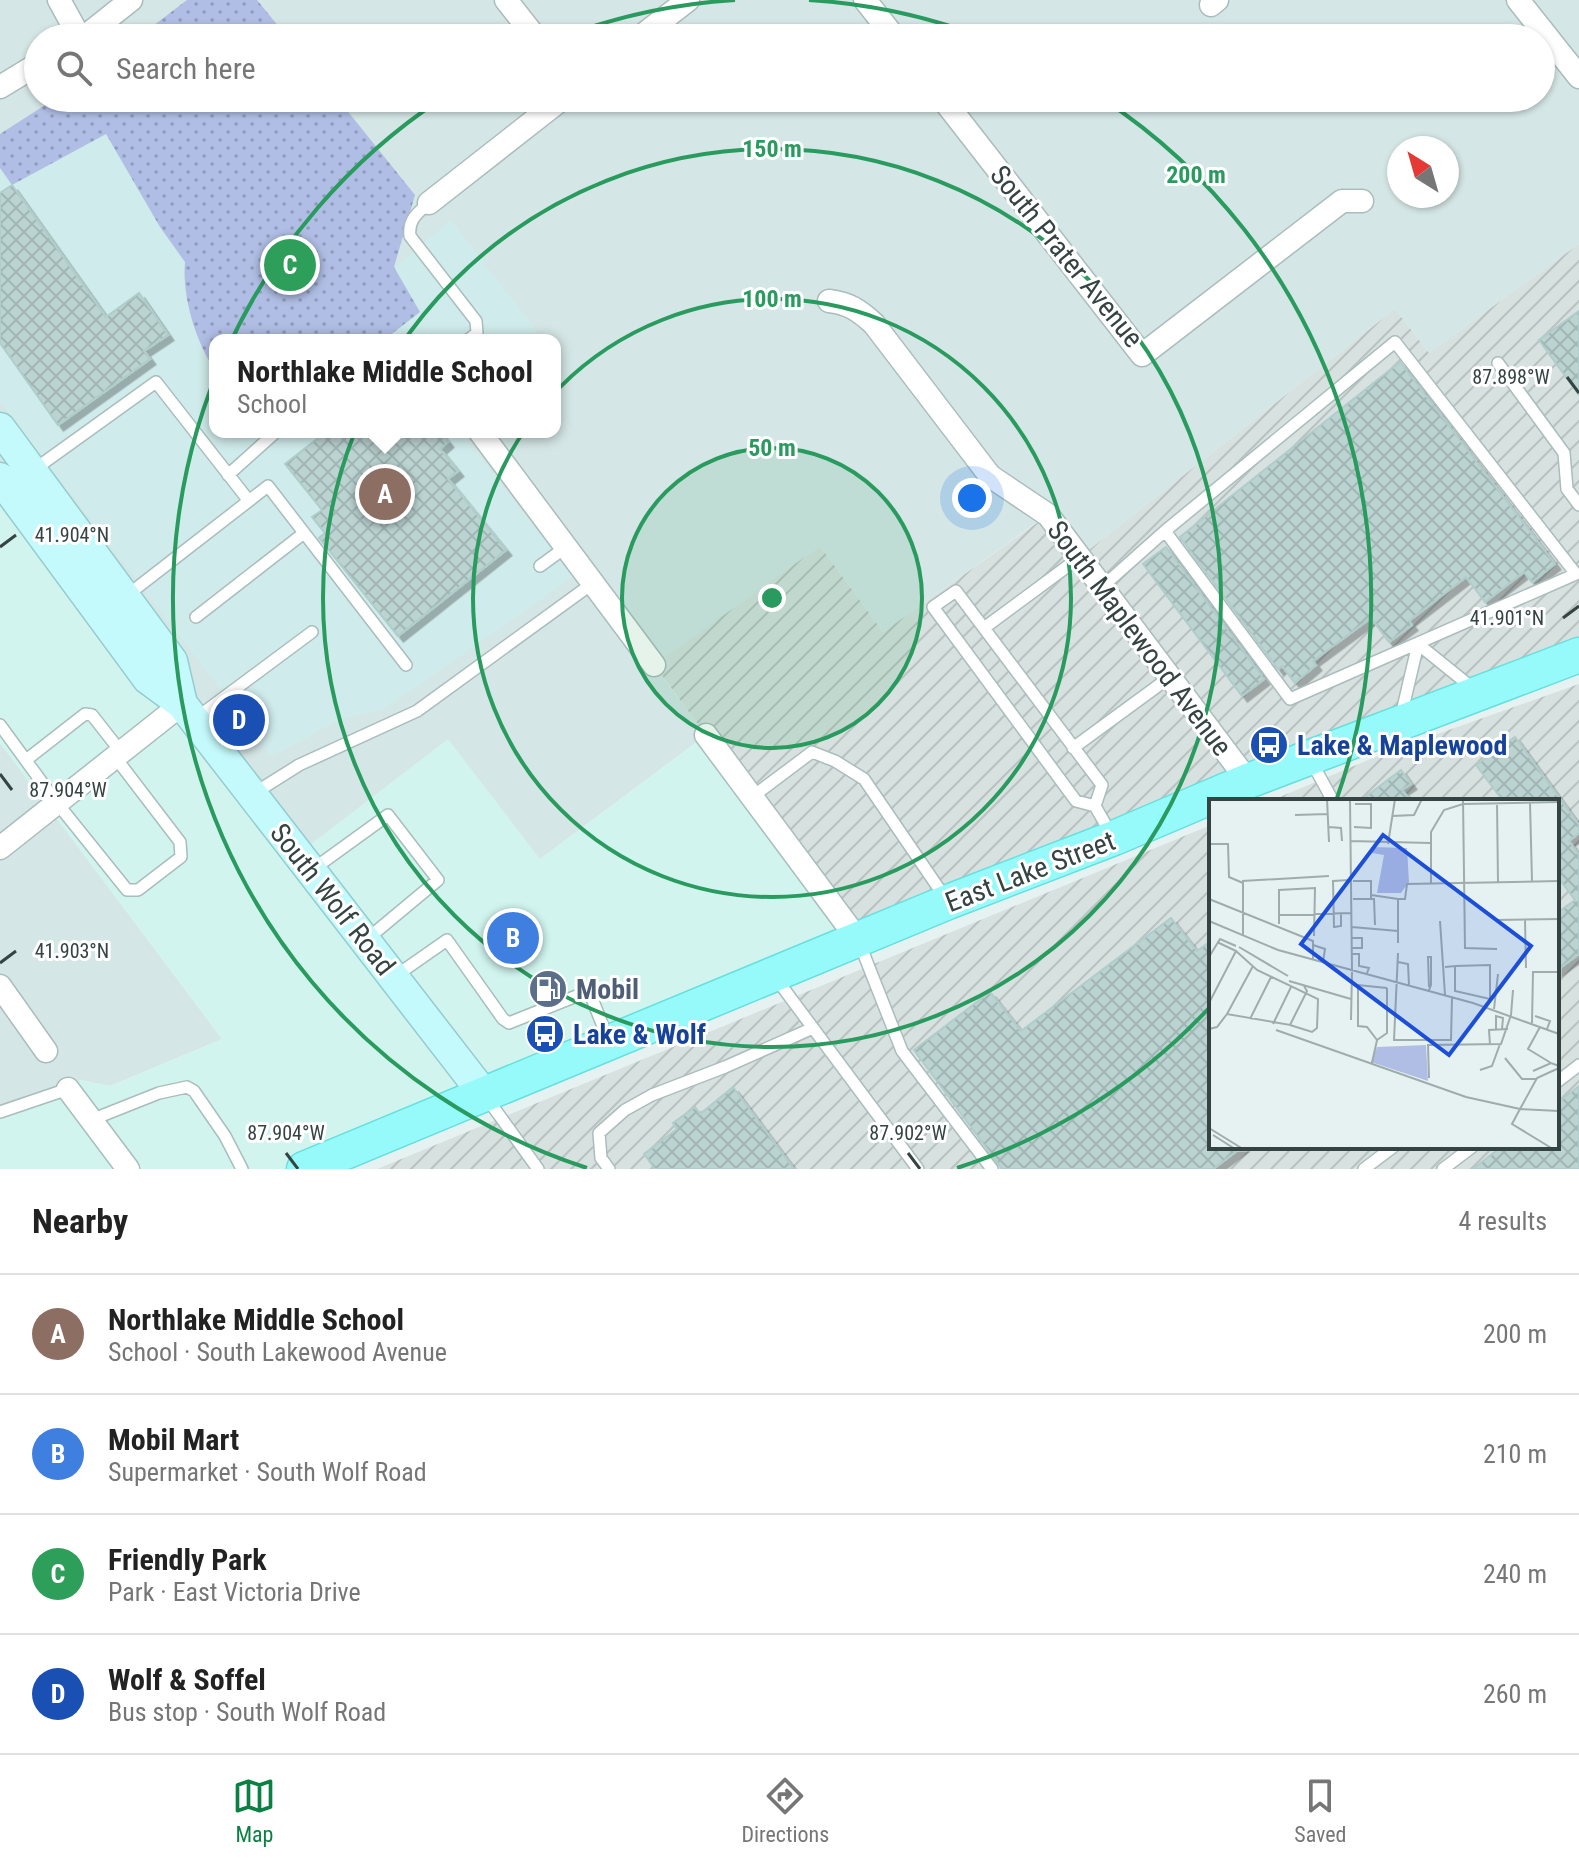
<!DOCTYPE html>
<html lang="en">
<head>
<meta charset="utf-8">
<style>
  :root { --surface:#fff; --page:#f2f2f2; --text:#222; --muted:#767676; --line:#e0e0e0; --accent:#0b8043 }
  body { margin:0; font-family:"Roboto Condensed",sans-serif; background:var(--page); color:var(--text) }
  .compass { position:absolute; left:1387px; top:136px; width:72px; height:72px; border-radius:50%; background:var(--surface); box-shadow:0 2px 6px #0004; rotate:323deg }
  .you { position:absolute; left:972px; top:498px; width:28px; height:28px; margin:-20px; border:6px solid #fff; border-radius:50%; background:#1a73e8; box-shadow:0 0 0 12px #1a73e833 }
  .badge { display:grid; place-items:center; width:52px; height:52px; border-radius:50%; background:var(--accent); color:#fff; font-size:26px; font-weight:700 }
  .pin { position:absolute; translate:-50% -50%; border:4px solid #fff; box-shadow:0 2px 8px #0006 }
  .popup { position:absolute; left:209px; top:334px; width:352px; height:104px; box-sizing:border-box; display:grid; place-content:center; border-radius:16px; background:var(--surface); filter:drop-shadow(0 2px 6px #0005); font-size:26px; white-space:nowrap; color:var(--muted) }
  .popup b { font-size:30px; color:var(--text) }
  .popup::after { content:''; position:absolute; left:50%; top:100%; margin-left:-16px; border:16px solid transparent; border-top-color:var(--surface) }
  .list { margin:0; padding:0; list-style:none }
  h2 { display:flex; justify-content:space-between; align-items:center; height:104px; margin:0; padding:0 32px; font-size:34px }
  h2 small { font-size:26px; font-weight:400; color:var(--muted) }
  .list li { display:grid; grid-template-columns:52px 1fr auto; gap:24px; align-items:center; box-sizing:border-box; height:120px; padding:0 32px; border-top:2px solid var(--line) }
  .list b { display:block; font-size:30px; white-space:nowrap }
  .list p { margin:0; font-size:26px; white-space:nowrap; color:var(--muted) }
  .list em { font-size:26px; font-style:normal; color:var(--muted) }
  .icon { flex:none; width:44px; height:44px; fill:none; stroke:currentColor; stroke-width:2; stroke-linecap:round; stroke-linejoin:round }
  .map { position:relative; flex:none; width:1579px; height:1169px; overflow:hidden }
  .search { position:absolute; background:var(--surface); box-shadow:0 2px 6px #0004; left:24px; right:24px; top:24px; height:88px; display:flex; align-items:center; gap:20px; box-sizing:border-box; padding:0 28px; border-radius:44px; color:var(--muted); font-size:30px }
  .sheet { height:584px; background:var(--surface) }
  nav { display:flex; justify-content:space-around; align-items:center; box-sizing:border-box; height:112px; border-top:2px solid var(--line); background:var(--surface); font-size:22px; color:var(--muted) }
  nav a { display:grid; justify-items:center; gap:4px }
  nav .on { color:var(--accent) }
  .map>svg:first-child { display:block }
</style>
</head>
<body>
<div class="map">
<svg width="1579" height="1169" viewBox="0 0 1579 1169">
  <defs>
    <pattern id="industrial-furrows" width="10" height="10" patternUnits="userSpaceOnUse" patternTransform="scale(2)"><rect width="10" height="10" fill="#d7e1e0"/><path d="M-1 1l2-2M0 10L10 0M9 11l2-2" fill="none" stroke="#b9c2c1"/></pattern>
    <pattern id="park-dots" width="8" height="8" patternUnits="userSpaceOnUse" patternTransform="scale(2)"><rect width="8" height="8" fill="#b0bee5"/><path d="M2 2h.1M6 6h.1" fill="none" stroke="#909cbb" stroke-width="1.8" stroke-linecap="round"/></pattern>
    <pattern id="building-cross-hatch" width="8" height="8" patternUnits="userSpaceOnUse" patternTransform="scale(2)"><rect width="8" height="8" fill="#bbd3d1"/><path d="M0 0l8 8M0 8l8-8" fill="none" stroke="#a1b6b5"/></pattern>
    <filter id="shadow"><feDropShadow dx="5.5" dy="5.5" stdDeviation="0" flood-color="#0004"/></filter>
  </defs>
  <rect width="100%" height="100%" fill="#e6f2f2"/>
  <path fill="#d4e6e5" fill-rule="evenodd" d="M0 0H1579V244L1429 353 1395 309 1080 557 1047 515 883 632 820 546 654 666 706 735 540 859 298 854 0 463ZM38 38H1541V98H38ZM1399 148H1447V196H1399ZM215 340H555V432H215Z
    M0 743 222 1039 110 1086 81 1080 0 1107Z"/>
  <path fill="#d1f4ef" d="M0 463 298 854 448 739 540 859 706 735 859 941 302 1169H0V1107L81 1080 111 1086 222 1039 0 743Z"/>
  <path fill="url(#industrial-furrows)" d="M1579 244V659L859 941 654 665 820 546 883 632 1048 515 1080 557 1395 309 1429 353Z
    M1579 684V1169H377L1211 825V1147H1557V801H1270L1392 750Z"/>
  <path fill="#d0ebeb" d="M106 133 160 227 185 262 184 280 203 352 215 370V432H461L573 577 385 709 339 720 272 757 0 402V168L13 184Z
    M451 220 537 331 524 340H384L420 312 394 268Z"/>
  <path fill="url(#park-dots)" d="M187 0H257L288 38H137Z
    M56 98H337L415 195 394 267 420 312 384 340H215V370C195 341 182 296 185 262L160 227 106 134 12 185 0 168V134Z"/>
  <path fill="url(#building-cross-hatch)" stroke="#afcecb" stroke-width="2" filter="url(#shadow)" d="M12 185 106 317 139 293 168 335 144 351 150 359 58 425 0 343V193Z
    M1579 311V395L1539 340Z
    M1400 362 1555 564 1532 582 1524 572 1485 602 1466 577 1409 621 1412 625 1389 642 1371 618 1313 661 1316 665 1295 683 1282 666 1278 669 1180 537Z
    M326 432H440L448 442 440 449 458 471 448 479 506 550 398 636 319 538 325 533 312 517 322 510 285 464Z
    M1166 547 1264 679 1242 696 1143 564Z
    M1515 737 1579 825V833L1569 841 1579 855V954L1557 970V913L1575 900 1557 876V801H1503L1476 765Z
    M1401 770 1411 784 1402 790 1411 801H1360Z
    M1171 918 1197 951 1211 941V1147H1242L1213 1169H1002L914 1050 990 992 1021 1031Z
    M1579 1086V1169H1473L1501 1147H1557V1103Z
    M733 1087 794 1169H655L644 1154 677 1129 673 1123 695 1107 700 1114Z"/>
  <g fill="none" stroke-linecap="round" stroke-linejoin="round">
    <defs>
      <path id="service" d="M429 203C417 213 408 220 410 236L476 321 477 333 468 340
        M1498 363 1564 453 1567 489 1579 505
        M35 469 156 382 249 501
        M228 475 276 432
        M540 566 566 547
        M1102 587 1165 531 1290 699 1576 574 1395 342 1165 531
        M125 597 268 486 406 665
        M196 617 304 533
        M984 628 1080 557
        M1401 716 1418 644 1475 690
        M195 719 312 632
        M0 725 57 803 127 890H138L181 857 180 842 115 757
        M1073 748 1170 677
        M1310 759 1333 801
        M26 760 85 714 92 715 121 752
        M253 794 299 765 417 711 593 583
        M752 797 812 752 835 761 864 779 946 899
        M1095 806 1102 785 956 591 933 607 1076 801 1095 806 1111 834
        M312 870 388 815 438 880 366 940
        M859 942 902 1051 992 1169
        M394 977 447 940 503 1019 509 1023 589 991 608 1039
        M775 977 918 1169
        M1557 1082 1579 1065
        M486 1097 538 1169
        M0 1112 68 1089
        M91 1120 159 1093 187 1087 194 1091 225 1136 242 1169
        M609 1169 601 1158 599 1133 625 1110 652 1095 725 1067 813 1028
        M1364 1169 1393 1147
        M1443 1169 1472 1147"/>
      <path id="minor" d="M59 0 80 38
        M506 0 536 38
        M865 0 895 38
        M1518 0 1579 77
        M1211 5 1217 0
        M83 38 131 0
        M639 38 688 0
        M0 87 38 64
        M942 98 1142 355 1342 201H1362
        M429 203 563 98
        M829 301C848 303 859 310 874 324L990 476 1048 515 1248 781
        M480 432 654 665
        M706 735 859 941
        M0 848 182 704
        M0 986 46 1051
        M68 1089 128 1169"/>
      <path id="secondary" d="M0 428 172 661 182 704
        M0 478 148 679 182 704 483 1093"/>
      <path id="primary" d="M304 1169 948 902 1114 838 1248 781 1579 655"/>
    </defs>
    <use href="#service" stroke="#a9bdbc" stroke-width="14"/>
    <use href="#minor" stroke="#a9bdbc" stroke-width="25"/>
    <use href="#secondary" stroke="#94ccce" stroke-width="33"/>
    <use href="#primary" stroke="#67dfdd" stroke-width="37"/>
    <use href="#service" stroke="#fff" stroke-width="11"/>
    <use href="#minor" stroke="#fff" stroke-width="22"/>
    <use href="#secondary" stroke="#c5fafc" stroke-width="30"/>
    <use href="#primary" stroke="#96fafa" stroke-width="34"/>
  </g>
  <path fill="none" stroke="#354443" stroke-width="3" d="M1567 377 1579 393M0 547 16 535M1563 618 1579 606M0 774 12 790M0 963 16 951M286 1153 298 1169M908 1153 920 1169"/>
  <circle cx="772" cy="598" r="150" fill="#299b5e" fill-opacity=".12"/>
  <g fill="none" stroke="#299b5e" stroke-width="4">
    <circle cx="772" cy="598" r="150"/>
    <circle cx="772" cy="598" r="299"/>
    <circle cx="772" cy="598" r="449"/>
    <path d="M1210 1007A599 599 0 0 1 957 1168M587 1168A599 599 0 0 1 441 99M562 37A599 599 0 0 1 735 0M809 0A599 599 0 0 1 982 37M1103 99A599 599 0 0 1 1337 798"/>
  </g>
  <defs>
    <symbol id="bus-disc" viewBox="-11 -11 22 22"><circle r="9.5" fill="#1a4fb4" stroke="#fff"/><path d="M-5-6H5V4H4V6H2V4H-2V6H-4V4H-5ZM-3.5-4V0h7V-4ZM-3.5 1.2v1.5H-2V1.2ZM2 1.2v1.5H3.5V1.2Z" fill="#fff"/></symbol>
    <symbol id="fuel-disc" viewBox="-11 -11 22 22"><circle r="9.5" fill="#5c6f8a" stroke="#fff"/><path d="M-5.5-6h7V0h2V4h1.3V-2.5L3-4.5l.8-.8L6-3V5H2.5V1h-1V6h-7ZM-4.2-4.7v3.2H.2V-4.7Z" fill="#fff"/></symbol>
  </defs>
  <g fill-rule="evenodd">
    <use href="#bus-disc" x="1247" y="723" width="44" height="44"/>
    <use href="#fuel-disc" x="526" y="967" width="44" height="44"/>
    <use href="#bus-disc" x="523" y="1012" width="44" height="44"/>
  </g>
  <g text-anchor="middle" stroke-width="6" stroke-linejoin="round" paint-order="stroke">
    <g font-size="28" fill="#354443" stroke="#fff">
      <text transform="translate(1067 256) rotate(51)" y="10">South Prater Avenue</text>
      <text transform="translate(1140 638) rotate(53)" y="10">South Maplewood Avenue</text>
      <text transform="translate(1030 871) rotate(-21)" y="10">East Lake Street</text>
      <text transform="translate(333 899) rotate(52)" y="10">South Wolf Road</text>
    </g>
    <g font-size="28" font-weight="bold" fill="#164399" stroke="#fff" text-anchor="start">
      <text x="1297" y="755">Lake &amp; Maplewood</text>
      <text x="573" y="1044">Lake &amp; Wolf</text>
    </g>
    <g font-size="28" font-weight="bold" fill="#4e5e75" stroke="#fff" text-anchor="start">
      <text x="576" y="999">Mobil</text>
    </g>
  </g>
  <g transform="translate(1209 799)">
    <rect width="350" height="350" fill="#e6f2f2"/>
    <path d="M162 48 198 49 200 83 192 94H168L175 56 163 54ZM217 246 219 282 162 263 168 248Z" fill="#b0bee5"/>
    <path fill="none" stroke="#9facac" stroke-width="2" d="M118 0 120 43M141 0 143 172M254 0 256 149 288 150M288 4 289 83M321 4 323 82M86 16 119 15M183 17 205 16 213 0M120 28 132 29 133 42M145 28 162 29V5H146M142 42 221 44M0 45H19L20 78 34 84V137M179 45 186 0M33 82 120 77M144 82H162V100M222 84V33L235 11 254 5 350 3M162 96 189 100M0 100 104 142V161M144 100H165L166 126M189 100H196L198 85 350 82M132 114V127L125 128 124 82 141 81M70 116 142 114M287 121 350 120M316 121 317 169M0 122 69 151 264 204 350 235M231 122 236 196M70 125V91L106 89 105 137M143 128 189 132M189 144V101M104 146 116 150 114 163M30 148 79 177M143 149H153V139H143M27 152 48 171 109 200 108 229 103 233 81 226M189 154 185 241H242L243 198M143 155H150V167L160 169 158 174M0 158 11 140 27 147M189 163 199 165 200 186M236 168 246 167V192L281 200V166L246 167M80 182 142 200M220 191 222 186V158H219L220 188M0 204 27 152 8 143M285 210 289 175M18 215 44 167M326 217 341 222 338 230M41 220 62 178M142 221 143 173M323 224 324 173H350M64 225 82 188M331 228 319 250 342 264M0 230 8 228 18 215 81 226 98 192 95 187M287 230V217L294 219 293 230M67 231 257 298 311 310 303 325 344 350M168 241 158 228 149 227V186L178 189M281 246 280 231 299 230M296 259 313 280H327M163 264 168 241 178 234V189M350 269 328 279 311 310 350 312M271 271 283 267 291 245M324 272 342 264 350 267M220 279 219 246 292 245 302 216 304 191M0 329 34 350M4 336 26 350"/>
    <path fill="#1d4ed8" fill-opacity="0.15" stroke="#1d4ed8" stroke-width="4" d="M174 36 322 147 240 256 92 145Z"/>
    <rect width="350" height="350" fill="none" stroke="#354443" stroke-width="4"/>
  </g>
  <g font-size="20" text-anchor="middle" fill="#354443" stroke="#fff" stroke-width="6" stroke-linejoin="round" paint-order="stroke">
    <text x="1511" y="384">87.898°W</text>
    <text x="72" y="542">41.904°N</text>
    <text x="1507" y="625">41.901°N</text>
    <text x="68" y="797">87.904°W</text>
    <text x="72" y="958">41.903°N</text>
    <text x="286" y="1140">87.904°W</text>
    <text x="908" y="1140">87.902°W</text>
  </g>
  <circle cx="772" cy="598" r="12" fill="#299b5e" stroke="#fff" stroke-width="4"/>
  <g font-size="24" text-anchor="middle" font-weight="bold" fill="#299b5e" stroke="#fff" stroke-width="6" stroke-linejoin="round" paint-order="stroke">
    <text x="772" y="157">150 m</text>
    <text x="1196" y="183">200 m</text>
    <text x="772" y="307">100 m</text>
    <text x="772" y="456">50 m</text>
  </g>
</svg>
<svg class="compass" viewBox="-18 -18 36 36"><path d="M0-13l5 13h-10z" fill="#e53935"/><path d="M0 13l5-13h-10z" fill="#767676"/></svg>
<div class="you"></div>
<div class="pin badge" style="left:385px;top:494px;background:#8d6e63">A</div>
<div class="popup"><b>Northlake Middle School</b>School</div>
<div class="pin badge" style="left:513px;top:938px;background:#3f7fe0">B</div>
<div class="pin badge" style="left:290px;top:265px;background:#2e9e5b">C</div>
<div class="pin badge" style="left:239px;top:720px;background:#1a4fb4">D</div>
<div class="search"><svg class="icon" aria-label="search" viewBox="0 0 24 24"><circle cx="10" cy="10" r="6"/><path d="M15 15l6 6"/></svg>Search here</div>
</div>
<section class="sheet">
<h2>Nearby<small>4 results</small></h2>
<ul class="list">
<li><span class="badge" style="background:#8d6e63">A</span><div><b>Northlake Middle School</b><p>School · South Lakewood Avenue</p></div><em>200 m</em></li>
<li><span class="badge" style="background:#3f7fe0">B</span><div><b>Mobil Mart</b><p>Supermarket · South Wolf Road</p></div><em>210 m</em></li>
<li><span class="badge" style="background:#2e9e5b">C</span><div><b>Friendly Park</b><p>Park · East Victoria Drive</p></div><em>240 m</em></li>
<li><span class="badge" style="background:#1a4fb4">D</span><div><b>Wolf &amp; Soffel</b><p>Bus stop · South Wolf Road</p></div><em>260 m</em></li>
</ul>
</section>
<nav>
<a class="on"><svg class="icon" aria-label="map" viewBox="0 0 24 24"><path d="M3 6l6-2 6 2 6-2v14l-6 2-6-2-6 2zM9 4v14M15 6v14"/></svg>Map</a>
<a><svg class="icon" aria-label="directions" viewBox="0 0 24 24"><path d="M12 3l9 9-9 9-9-9zM9 14v-3h6M13 9l2 2-2 2"/></svg>Directions</a>
<a><svg class="icon" aria-label="saved" viewBox="0 0 24 24"><path d="M7 4h10v16l-5-4-5 4z"/></svg>Saved</a>
</nav>
</body>
</html>
